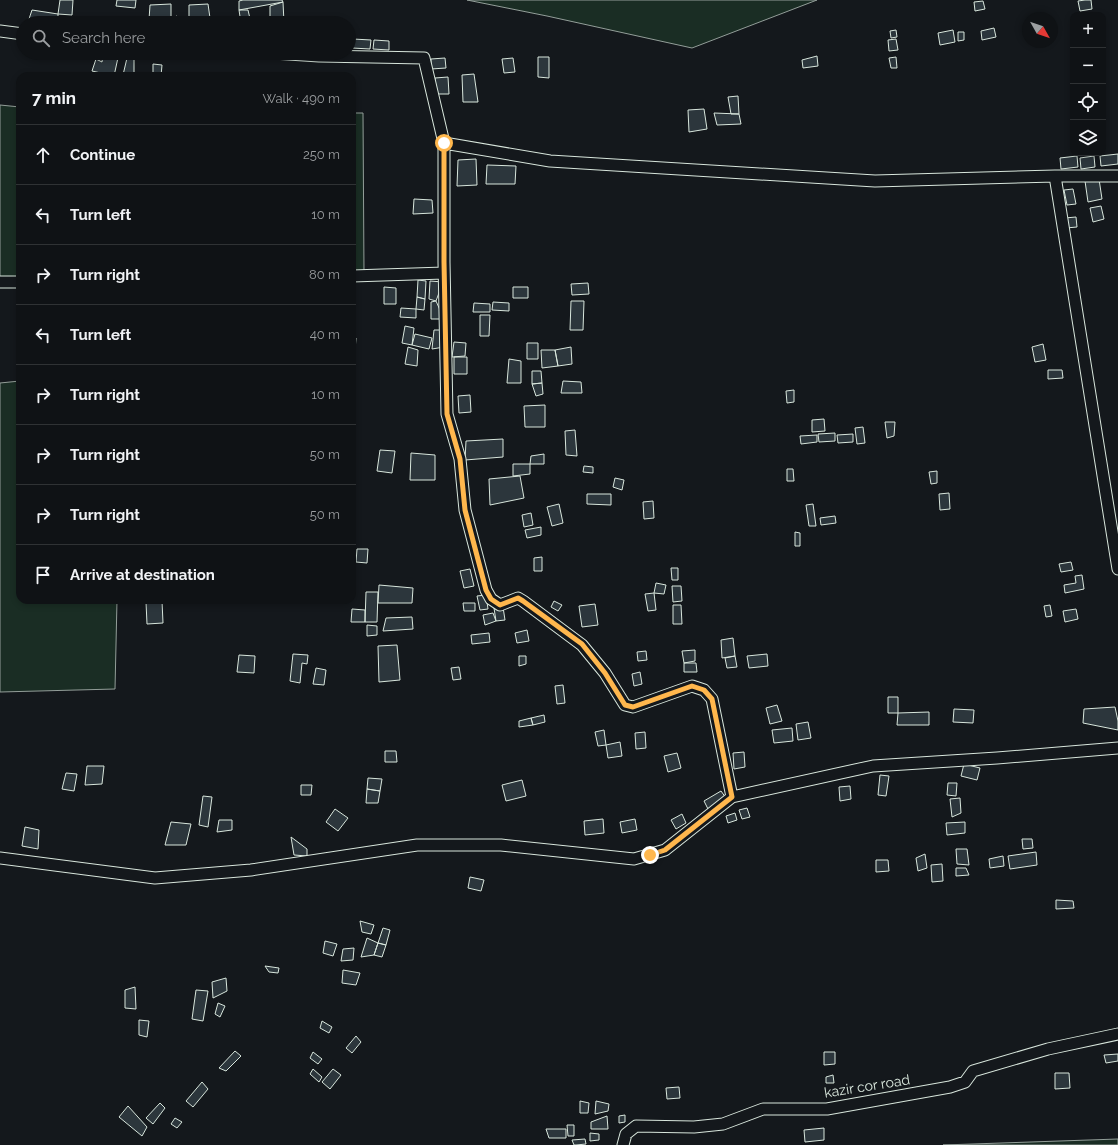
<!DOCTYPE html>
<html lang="en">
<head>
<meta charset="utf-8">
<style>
  :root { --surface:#0f1215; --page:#1d2022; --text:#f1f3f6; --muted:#9b9ea0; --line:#2f3234 }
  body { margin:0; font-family:Raleway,sans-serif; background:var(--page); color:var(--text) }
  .controls { position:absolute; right:12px; top:12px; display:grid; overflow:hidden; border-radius:8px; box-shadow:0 2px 6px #0003 }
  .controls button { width:36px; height:36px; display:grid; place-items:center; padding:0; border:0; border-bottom:1px solid var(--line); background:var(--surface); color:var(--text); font:20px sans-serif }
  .compass { position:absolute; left:1022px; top:12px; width:36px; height:36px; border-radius:50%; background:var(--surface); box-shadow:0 2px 6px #0003; rotate:130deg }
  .stop { position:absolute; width:12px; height:12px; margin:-9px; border:3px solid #ffb74d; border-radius:50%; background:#fff }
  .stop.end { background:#ffb74d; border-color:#fff; box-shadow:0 1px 4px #0008 }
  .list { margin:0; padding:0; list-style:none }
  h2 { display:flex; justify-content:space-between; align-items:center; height:52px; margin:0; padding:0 16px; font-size:17px }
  h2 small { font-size:13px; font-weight:400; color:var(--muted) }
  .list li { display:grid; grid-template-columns:26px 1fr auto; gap:12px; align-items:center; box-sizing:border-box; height:60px; padding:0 16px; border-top:1px solid var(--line) }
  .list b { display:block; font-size:15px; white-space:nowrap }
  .list em { font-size:13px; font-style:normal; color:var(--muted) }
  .icon { flex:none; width:22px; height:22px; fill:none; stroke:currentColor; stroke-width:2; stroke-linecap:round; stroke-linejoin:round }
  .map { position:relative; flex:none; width:1118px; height:1145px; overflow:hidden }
  .search { position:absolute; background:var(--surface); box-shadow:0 2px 6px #0003; left:16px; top:16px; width:340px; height:44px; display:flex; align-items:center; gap:10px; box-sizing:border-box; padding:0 14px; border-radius:22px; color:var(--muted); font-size:15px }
  .panel { position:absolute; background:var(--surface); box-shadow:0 2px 6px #0003; left:16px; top:72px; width:340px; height:532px; border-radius:12px }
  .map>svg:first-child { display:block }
</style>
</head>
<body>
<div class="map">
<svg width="1118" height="1145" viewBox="0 0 1118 1145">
  <rect width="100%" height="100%" fill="#14181c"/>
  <path fill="#1a2d24" stroke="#939e99" d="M467 0H817L692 48 547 16Z
    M0 105 20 107V279L0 277Z
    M352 113H363L364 273H352Z
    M20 381V600H117L115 689 0 692V383Z
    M1118 1139V1145H943Z"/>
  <path fill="#2c363c" stroke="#d8e6dc" d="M60 0H73L72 15 58 14Z
    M117 0H136L135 8 116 6Z
    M243 0H282L283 2 239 10V1Z
    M1085 0H1091L1092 9 1080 11 1078 1Z
    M983 1 985 9 975 11 974 2Z
    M283 2 284 23H270V6Z
    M171 4V17L149 20 150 5Z
    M208 4 210 18 189 20V5Z
    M32 10 58 14V23L28 22Z
    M239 10H248L251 23H241Z
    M176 16 185 19V23H176Z
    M103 21 141 22V23H103Z
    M994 28 996 37 982 40 981 31Z
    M896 30 897 37 891 38 890 31Z
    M953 30 955 42 940 45 938 33Z
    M958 32H964V40L958 41Z
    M353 39 371 40 370 49 352 48Z
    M896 39 898 50 889 51 888 40Z
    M374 40 389 41V50L373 49Z
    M103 53H119L114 76 92 71 96 59 102 62Z
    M817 56 818 66 803 68 802 60Z
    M538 57H549V78L538 77Z
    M896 57 897 68H891L889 58Z
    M127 58 134 59V76L123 75Z
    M445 58 446 68 431 69V59Z
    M513 58 515 72 504 73 502 59Z
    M153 64 162 65 161 76H143V74L153 73Z
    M474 74 478 102H463L462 75Z
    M448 77 449 94H436L435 78Z
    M738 96 739 114H731L728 97Z
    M704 109 707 129 689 132 688 110Z
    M714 113 739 114 741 124 717 125Z
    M1118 154V164L1101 166 1100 156Z
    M1077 156 1078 167 1061 169 1060 158Z
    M1094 156 1095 167 1081 169 1080 158Z
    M476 159 477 185 457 186 458 160Z
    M487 165 516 166 515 184H486Z
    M1099 179 1102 199 1088 202 1085 181Z
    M1073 189 1076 204 1067 205 1064 190Z
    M414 199 432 200 433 213 413 214Z
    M1101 206 1104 219 1093 222 1090 208Z
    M1076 217 1077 227 1066 228 1065 218Z
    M418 280 426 281 425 299 417 297Z
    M430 281 443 282 436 301 429 299Z
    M588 283 589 294 572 295 571 284Z
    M384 287 396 288V304H384Z
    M513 287H528V298H513Z
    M417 297 425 299 424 310 416 309Z
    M436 301 444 319H431V302Z
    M571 301H584L583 330H570Z
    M493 302 509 303V311L492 310Z
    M474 303 490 304V312H473Z
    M401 308 416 309V318L400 317Z
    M480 315H490L489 336H480Z
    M405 326 414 328 412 345 402 343Z
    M434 330H444V347L432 349Z
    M415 334 432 338 429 349 412 345Z
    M352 338H356L354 363H352Z
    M454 342 466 343 465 356 452 357Z
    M527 343H538V359H527Z
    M1043 344 1046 360 1035 362 1032 347Z
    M408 347 418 350 417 366 405 364Z
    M571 347 572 364 558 366 555 350Z
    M541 350H555L558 366 542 368Z
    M454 357H467V374H454Z
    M509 359 521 361V383H507Z
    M1048 370H1062L1063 378 1048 379Z
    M532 371H541L542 383 532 384Z
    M563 381 581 382 582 393H561Z
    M542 383 543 394 536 396 532 384Z
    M794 390V402L787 403 786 391Z
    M470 395 471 412 459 413 458 396Z
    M545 405V427H525L524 406Z
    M824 419 825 431 812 432V420Z
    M885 422H895L894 436 887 438Z
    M863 427 865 443 857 444 855 428Z
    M575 430 577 456 566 455 565 431Z
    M835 433V441L819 442 818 434Z
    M853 434V442L838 443 837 435Z
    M817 435V442L801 444 800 436Z
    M503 439V457L465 460 466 441Z
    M380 450 395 451 392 473 377 471Z
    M411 453 435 455V480H410Z
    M544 454V464H530L531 456Z
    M513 464H530V474L513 476Z
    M584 466 593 467V473L583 472Z
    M787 469H793L794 481H787Z
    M937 471V483L931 484 929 472Z
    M520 476 524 498 490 505 489 479Z
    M615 478 624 480 622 490 613 487Z
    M949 493 950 509 940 510 939 494Z
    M587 494H611V505L587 504Z
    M653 501 654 518 644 519 643 502Z
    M559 504 563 523 552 526 547 507Z
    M813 504 816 526H809L806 505Z
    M531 513 533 525 524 527 522 515Z
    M835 516 836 523 821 525 820 518Z
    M541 527V535L527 538 525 530Z
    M795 532 800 533V546H795Z
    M357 549H368L367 563 356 562Z
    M542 557V571H534V558Z
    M1071 562 1073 570 1061 572 1059 564Z
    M671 568H678V580H672Z
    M470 569 474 586 464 588 460 571Z
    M1082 575 1084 589 1065 593 1064 585 1076 583 1075 576Z
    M656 583 666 585 664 594 654 593Z
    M379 585 413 588 412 603H378Z
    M672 586H681L682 601 673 602Z
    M366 592H378L377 622H365Z
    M654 593 656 610 648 611 645 594Z
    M486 595 488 609 480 610 477 596Z
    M162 601 163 623 147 624 146 602Z
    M554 601 562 605 558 611 551 607Z
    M463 603H475V611H464Z
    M595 604 598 625 582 627 579 606Z
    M673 605H681L682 624H673Z
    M1050 605 1052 616 1046 617 1044 606Z
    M503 607 505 620 496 621 494 608Z
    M352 609 365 610V622H351Z
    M1076 609 1078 619 1065 622 1063 611Z
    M493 613 496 621 485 625 483 615Z
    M412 617 413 629 383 631 386 618Z
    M367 625 377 626V635L367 636Z
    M527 630 529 641 517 643 515 633Z
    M489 633 490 642 472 644 471 635Z
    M733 638 735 656 722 658 721 640Z
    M397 645 400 680 379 682 378 646Z
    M695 650V661L684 663 682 651Z
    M646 651 647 660 638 661 637 652Z
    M293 654 308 655 307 664 302 663 300 683 290 681Z
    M767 654 768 666 749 668 747 656Z
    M239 655 255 656 254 673 237 672Z
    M519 656H526V664L519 666Z
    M735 656 737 667 727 668 725 658Z
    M684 663H696L697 672H684Z
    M459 667 461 679 453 680 451 668Z
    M316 668 326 670 324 685 313 684Z
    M640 672 642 684 634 686 632 674Z
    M563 685 565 703 557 704 555 686Z
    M888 697H898V713H888Z
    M777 705 782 721 770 724 766 708Z
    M1115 707 1118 721V730L1083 723 1084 709Z
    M954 709 974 710 973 723 953 722Z
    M929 712V725H897L898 713Z
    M544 715 545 722 533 725 531 718Z
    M531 718 533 725 519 727V721Z
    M808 722 811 738 798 740 796 724Z
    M792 728 793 741 774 743 772 730Z
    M604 730 606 745 598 746 595 732Z
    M645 732 646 748 636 749 635 733Z
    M620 742 622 756 608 758 606 745Z
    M385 751H396L397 762H385Z
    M744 752 745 767 734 769 733 753Z
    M677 753 681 768 668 772 664 756Z
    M964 764 980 768 977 780 961 776Z
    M87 766H104L102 784 85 785Z
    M66 773 77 774 74 791 62 789Z
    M880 775 889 776 886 796 878 795Z
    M368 778 382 779 380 791 367 789Z
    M522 780 526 796 506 801 502 785Z
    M948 783H957L956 796 947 795Z
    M301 785H312L311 795H301Z
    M850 786 851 799 840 801 839 787Z
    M367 789 380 791 378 803H366Z
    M721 791 726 798 708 809 704 801Z
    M203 796 212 797 208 827 199 825Z
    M960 798 961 813 952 817 950 799Z
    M747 808 750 817 742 819 739 810Z
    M335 809 348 818 338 831 326 822Z
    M735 813 737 820 728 823 726 816Z
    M682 814 686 823 676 829 671 820Z
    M603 819 604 833 585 835 584 821Z
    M635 819 637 830 622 833 620 822Z
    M219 820H232V830L217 832Z
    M171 822 191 824 186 845H165Z
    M965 822V833L947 835 946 823Z
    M25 827 39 830 38 849 22 846Z
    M291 837 307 849V856L294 855Z
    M1022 839H1032L1033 848 1023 849Z
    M956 849H967L969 865 957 864Z
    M1036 852 1037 865 1010 869 1008 856Z
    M925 854 927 868 918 871 916 858Z
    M1003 856 1004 866 990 868 989 859Z
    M876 860H888L889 871 876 872Z
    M942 864 943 881 932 882 931 865Z
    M956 868H966L969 875 956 876Z
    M470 877 484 880 481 891 468 888Z
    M1056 900 1073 901 1074 908 1056 909Z
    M360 921 374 925 371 934 362 932Z
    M383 928 390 930 386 945 378 943Z
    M367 938 378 943 374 955 361 957Z
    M325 941 337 944 333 956 323 953Z
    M378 943 386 945 382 957 374 955Z
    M354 948 353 960 341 961 343 949Z
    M265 966 279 968 278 973 269 972Z
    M343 970 360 973 356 985 342 983Z
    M226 978 227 991 213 998 212 982Z
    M135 987 136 1009 125 1008V990Z
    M196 990 208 991 203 1021 192 1019Z
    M218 1003 225 1006 220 1017 215 1014Z
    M139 1020 149 1021 147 1037 139 1035Z
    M322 1021 332 1027 329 1033 320 1028Z
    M356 1036 361 1042 352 1053 346 1048Z
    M235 1051 241 1056 226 1071 219 1068Z
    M313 1052 322 1059 318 1064 310 1058Z
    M824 1052H835V1064L824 1065Z
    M1118 1054V1061L1106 1063 1104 1055Z
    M313 1069 322 1077 319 1082 310 1074Z
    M333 1069 341 1075 330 1089 322 1082Z
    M1055 1073H1069L1070 1088 1055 1089Z
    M833 1075 834 1083H826V1077Z
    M202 1082 208 1089 193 1107 186 1101Z
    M679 1087 680 1098 667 1099 666 1088Z
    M580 1101 589 1103 588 1113H580Z
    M596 1101 609 1104 608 1111 595 1114Z
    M160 1103 165 1108 153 1124 146 1118Z
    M128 1106 147 1127 142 1136 119 1117Z
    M625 1115V1122L619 1123V1116Z
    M607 1116 608 1129H591V1122Z
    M175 1118 182 1122 177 1128 171 1124Z
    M567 1125H574V1136H568Z
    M824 1128V1140L805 1142 804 1130Z
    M546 1129H566V1138H549Z
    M590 1133 599 1134V1140L590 1141Z
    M585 1139 586 1144 576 1145H574L572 1140Z"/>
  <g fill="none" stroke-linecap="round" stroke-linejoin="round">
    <defs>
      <path id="street" d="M0 31 23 34
        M273 53 319 56 424 58 444 143 550 161 875 181 1055 176
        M444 143V262L447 414 460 459 465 510 486 590 491 599 500 605 518 598 523 601 582 645 605 673 625 705 633 707 692 686 704 690 712 699 732 797
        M1118 176H1055L1118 569
        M352 276 444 273
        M0 282H20
        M0 858 155 878 251 870 417 845H501L634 859 665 850 732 797 873 766 997 758 1118 748
        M623 1145 626 1134 636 1126 694 1127 723 1124 763 1109H827L950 1087 965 1082 973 1071 1048 1049 1118 1034"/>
    </defs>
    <use href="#street" stroke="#d8e6dc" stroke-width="13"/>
    <use href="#street" stroke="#14181c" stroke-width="11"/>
  </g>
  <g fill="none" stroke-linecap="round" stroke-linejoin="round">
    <path stroke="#ffb74d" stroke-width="5" d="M444 143V262L447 414 460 459 465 510 486 590 491 599 500 605 518 598 523 601 582 644 605 673 625 705 633 707 692 686 704 690 712 699 732 797 665 850 650 855"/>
  </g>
  <g text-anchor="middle" stroke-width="3" stroke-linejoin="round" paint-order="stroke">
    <g font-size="14" fill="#d8e6dc" stroke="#14181c">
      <text transform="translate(867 1086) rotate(-9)" y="5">kazir cor road</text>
    </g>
  </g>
</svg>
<div class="controls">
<button>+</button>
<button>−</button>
<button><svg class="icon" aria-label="locate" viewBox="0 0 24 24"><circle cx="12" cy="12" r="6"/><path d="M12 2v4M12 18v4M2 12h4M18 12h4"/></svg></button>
<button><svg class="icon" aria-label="layers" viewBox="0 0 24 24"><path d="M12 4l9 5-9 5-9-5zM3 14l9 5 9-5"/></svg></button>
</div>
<svg class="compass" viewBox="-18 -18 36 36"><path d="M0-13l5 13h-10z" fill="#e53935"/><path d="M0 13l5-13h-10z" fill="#9b9ea0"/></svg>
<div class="stop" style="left:444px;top:143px"></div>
<div class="stop end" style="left:650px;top:855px"></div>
<div class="search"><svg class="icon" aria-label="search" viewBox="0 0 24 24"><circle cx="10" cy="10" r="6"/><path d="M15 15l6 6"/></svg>Search here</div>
<section class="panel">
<h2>7 min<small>Walk · 490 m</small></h2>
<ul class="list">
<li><svg class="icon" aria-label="ahead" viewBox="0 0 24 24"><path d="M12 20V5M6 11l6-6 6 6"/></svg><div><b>Continue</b></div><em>250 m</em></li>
<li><svg class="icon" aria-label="left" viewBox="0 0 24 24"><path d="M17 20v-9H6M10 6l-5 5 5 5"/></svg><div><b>Turn left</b></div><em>10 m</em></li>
<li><svg class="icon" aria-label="right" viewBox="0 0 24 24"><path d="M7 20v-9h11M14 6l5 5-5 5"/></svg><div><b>Turn right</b></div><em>80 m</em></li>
<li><svg class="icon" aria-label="left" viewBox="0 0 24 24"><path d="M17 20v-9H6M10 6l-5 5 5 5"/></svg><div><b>Turn left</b></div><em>40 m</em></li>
<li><svg class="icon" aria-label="right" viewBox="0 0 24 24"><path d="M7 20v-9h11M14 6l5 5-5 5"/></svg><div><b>Turn right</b></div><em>10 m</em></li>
<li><svg class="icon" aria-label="right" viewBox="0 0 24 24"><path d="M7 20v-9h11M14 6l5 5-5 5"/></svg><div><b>Turn right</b></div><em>50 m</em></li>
<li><svg class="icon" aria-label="right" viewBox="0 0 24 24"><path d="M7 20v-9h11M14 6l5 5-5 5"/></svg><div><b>Turn right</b></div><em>50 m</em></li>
<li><svg class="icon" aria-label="arrive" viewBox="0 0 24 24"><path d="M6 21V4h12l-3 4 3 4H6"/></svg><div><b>Arrive at destination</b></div></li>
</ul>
</section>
</div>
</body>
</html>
